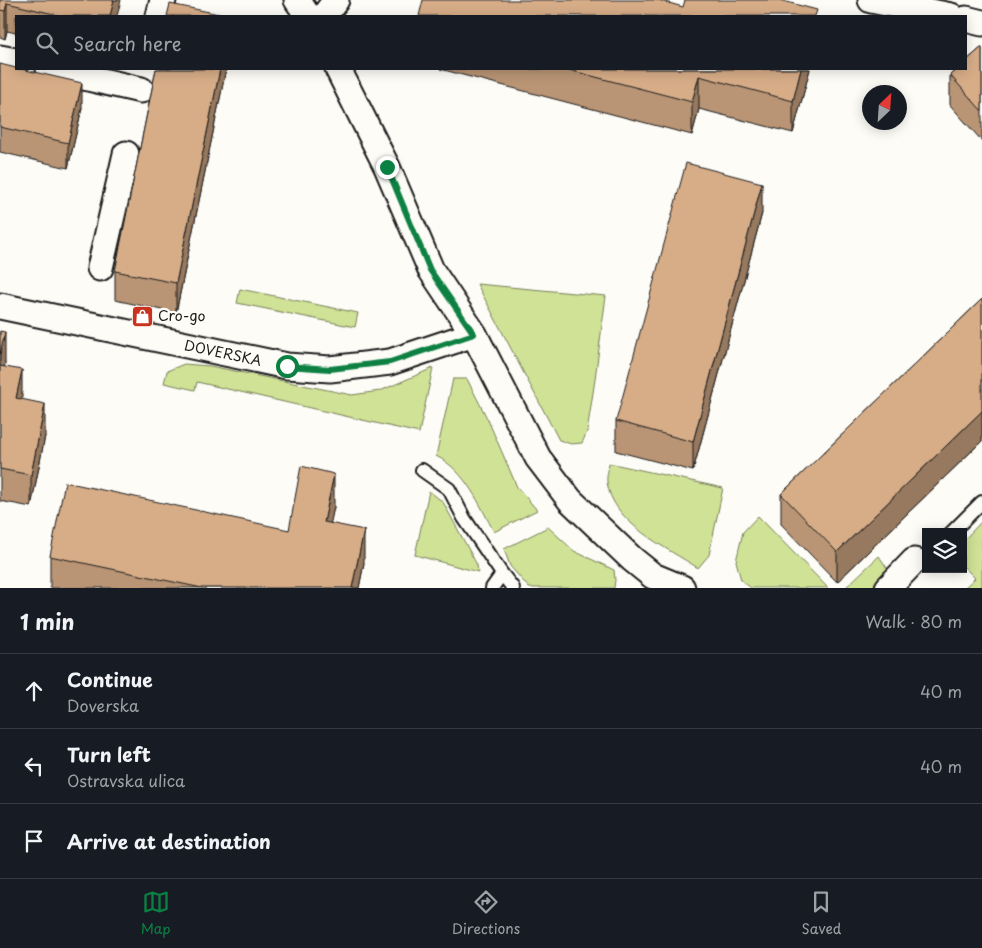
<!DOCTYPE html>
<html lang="en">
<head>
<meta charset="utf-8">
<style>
  :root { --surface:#171b24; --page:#242831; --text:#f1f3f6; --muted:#9ea1a6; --line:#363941; --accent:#0b8043 }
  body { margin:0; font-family:"Playpen Sans",sans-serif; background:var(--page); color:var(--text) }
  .controls { position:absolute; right:15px; bottom:15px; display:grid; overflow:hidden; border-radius:0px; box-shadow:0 2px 12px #0003 }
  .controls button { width:45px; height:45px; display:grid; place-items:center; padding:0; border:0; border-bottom:1px solid var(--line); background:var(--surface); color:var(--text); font:25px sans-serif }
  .compass { position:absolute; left:862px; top:85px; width:45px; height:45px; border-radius:50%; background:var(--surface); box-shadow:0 2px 12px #0003; rotate:25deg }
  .stop { position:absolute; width:15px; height:15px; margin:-11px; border:4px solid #0b8043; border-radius:50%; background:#fff }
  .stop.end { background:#0b8043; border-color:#fff; box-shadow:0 1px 5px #0008 }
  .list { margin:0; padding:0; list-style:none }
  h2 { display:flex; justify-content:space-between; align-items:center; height:65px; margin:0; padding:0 20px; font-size:21px }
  h2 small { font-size:16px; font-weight:400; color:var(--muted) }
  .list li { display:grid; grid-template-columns:32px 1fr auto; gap:15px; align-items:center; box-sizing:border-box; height:75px; padding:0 20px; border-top:1px solid var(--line) }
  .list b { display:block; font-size:19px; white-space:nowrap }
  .list p { margin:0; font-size:16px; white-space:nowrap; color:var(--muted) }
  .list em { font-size:16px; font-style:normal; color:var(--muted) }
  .icon { flex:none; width:28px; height:28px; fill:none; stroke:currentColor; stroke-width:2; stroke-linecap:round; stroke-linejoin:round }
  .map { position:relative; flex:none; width:982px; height:588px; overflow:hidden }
  .search { position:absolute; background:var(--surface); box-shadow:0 2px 12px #0003; left:15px; right:15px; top:15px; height:55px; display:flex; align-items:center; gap:12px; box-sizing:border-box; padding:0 18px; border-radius:0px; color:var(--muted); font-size:19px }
  .sheet { height:290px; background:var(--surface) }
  nav { display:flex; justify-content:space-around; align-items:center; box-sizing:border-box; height:70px; border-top:1px solid var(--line); background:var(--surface); font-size:14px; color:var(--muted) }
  nav a { display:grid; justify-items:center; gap:2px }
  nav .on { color:var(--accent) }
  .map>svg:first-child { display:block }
</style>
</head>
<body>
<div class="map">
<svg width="982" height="588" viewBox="0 0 982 588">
  <rect width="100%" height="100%" fill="#fdfcf7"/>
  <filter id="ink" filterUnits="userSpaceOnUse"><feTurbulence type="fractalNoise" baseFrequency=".02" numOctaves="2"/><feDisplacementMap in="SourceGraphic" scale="10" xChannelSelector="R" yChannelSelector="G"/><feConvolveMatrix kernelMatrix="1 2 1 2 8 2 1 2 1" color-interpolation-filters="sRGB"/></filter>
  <g filter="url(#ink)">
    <path fill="#d0e296" stroke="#767f59" d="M477 284 606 296 594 386 587 432 582 443 571 444 559 440Z
      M240 289 358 313 355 327 237 303Z
      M184 364 210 366 352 395 380 391 433 368 419 433 197 382 195 390 164 383 167 371Z
      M453 379H467L488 420 517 487 537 510 494 532C480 505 465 470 436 456Z
      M609 463 723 488 709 555 698 568C667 548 612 523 607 482 606 476 609 469 609 463Z
      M429 491 443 502 477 565 478 572 415 555Z
      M758 516 828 588H751L741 580 736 561 743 532Z
      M982 521V588H964L975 578 963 566V541Z
      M548 527 574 551 614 570 615 580 614 588H529L510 566 504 549Z
      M879 556 889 571 878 588H845Z"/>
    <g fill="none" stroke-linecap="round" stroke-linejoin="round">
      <defs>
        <path id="lane" d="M422 470 449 489 464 518 502 574
          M952 532 982 502
          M492 588 502 574 513 588"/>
        <path id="street" d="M297 0 308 16
          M871 0 951 16
          M159 16 163 0
          M324 16 336 0
          M966 19 982 23
          M0 58 16 61
          M49 69 141 90
          M338 69 387 167 431 270 474 334 538 458 570 500 632 559 653 576 682 588
          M100 268 126 154
          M0 306 287 366 330 369 390 362 474 334
          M888 588 914 561"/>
      </defs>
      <use href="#lane" stroke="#1c1c1c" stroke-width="16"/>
      <use href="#street" stroke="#1c1c1c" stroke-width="29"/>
      <use href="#lane" stroke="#fdfcf7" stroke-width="12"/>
      <use href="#street" stroke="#fdfcf7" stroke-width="25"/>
    </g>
    <path fill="#b99575" stroke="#1c1c1c" d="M0 0 117 16H16V33L7 31 5 39 0 37Z
      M982 47V141L950 105V75Z
      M0 64 82 108 68 168 0 152Z
      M156 69H226L176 313 115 300V271Z
      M440 69H810L793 133 699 109 692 135Z
      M762 213 693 471 616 451V421Z
      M982 299V441L837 582 781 524V494Z
      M0 331 5 364 4 366 22 400 45 436 31 507 0 501Z
      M334 507 330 523 364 563 359 588H50V556L289 530Z"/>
    <path fill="#96795f" stroke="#1c1c1c" d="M114 0H121L117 16H110Z
      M7 3V31L5 39V11Z
      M220 69H226L176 313V283Z
      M801 69H810L793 133V101Z
      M699 76V109L692 135V102Z
      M82 83V108L68 168V143Z
      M762 183V213L693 471V442Z
      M5 332V364L0 386V354Z
      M22 370V402L16 398Z
      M45 404V436L31 507V475Z
      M982 411V441L837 582V552Z
      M334 474V507L324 555V522Z
      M364 530V563L359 588H352Z"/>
    <path fill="#d7ad88" stroke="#1c1c1c" d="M0 0H114L110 16H62L7 3 5 11 0 10Z
      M423 0H658L683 7 685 0H779L817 10 815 16H419Z
      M170 4 229 16H167Z
      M982 47V111L950 75 957 69H966V61Z
      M0 64 16 68V69H21L82 83 68 143 0 127Z
      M156 69H220L176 283 115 271Z
      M565 69H801L793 101 699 76 692 102Z
      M686 163 762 183 693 442 616 421Z
      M982 299V411L837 552 781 494Z
      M0 331 5 332 0 354Z
      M0 366 22 370 16 398 45 404 31 475 0 469Z
      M301 466 334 474 324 522 364 530 352 588H202L50 556 65 482 289 530Z"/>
  </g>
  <g fill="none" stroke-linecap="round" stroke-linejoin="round" filter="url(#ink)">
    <path stroke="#0b8043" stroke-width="6" d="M287 366 330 369 390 362 474 334 430 270 387 167"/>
  </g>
  <defs>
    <symbol id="shop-square" viewBox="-11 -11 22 22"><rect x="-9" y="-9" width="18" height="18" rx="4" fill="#c8321e" stroke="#fdfcf7"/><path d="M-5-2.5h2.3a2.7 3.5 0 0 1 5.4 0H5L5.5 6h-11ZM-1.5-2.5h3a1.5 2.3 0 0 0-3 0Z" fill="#fff"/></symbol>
  </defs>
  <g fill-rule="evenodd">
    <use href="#shop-square" x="130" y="304" width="25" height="25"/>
  </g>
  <g text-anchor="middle" stroke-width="4.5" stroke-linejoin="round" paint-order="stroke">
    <g font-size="14" fill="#1c1c1c" stroke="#fdfcf7" text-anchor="start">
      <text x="158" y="321">Cro-go</text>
    </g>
    <g font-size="14" fill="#1c1c1c" stroke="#fdfcf7">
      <text transform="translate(223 353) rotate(12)" y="5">DOVERSKA</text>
    </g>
  </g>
</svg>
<div class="controls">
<button><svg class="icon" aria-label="layers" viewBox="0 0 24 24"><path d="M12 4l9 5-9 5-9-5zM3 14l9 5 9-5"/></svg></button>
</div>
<svg class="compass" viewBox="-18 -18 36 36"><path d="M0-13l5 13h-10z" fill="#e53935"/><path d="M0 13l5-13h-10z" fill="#9ea1a6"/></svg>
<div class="stop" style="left:287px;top:366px"></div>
<div class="stop end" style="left:387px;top:167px"></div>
<div class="search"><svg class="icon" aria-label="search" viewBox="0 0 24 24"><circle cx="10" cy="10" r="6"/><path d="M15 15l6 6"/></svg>Search here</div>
</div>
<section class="sheet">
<h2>1 min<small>Walk · 80 m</small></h2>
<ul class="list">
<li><svg class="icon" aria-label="ahead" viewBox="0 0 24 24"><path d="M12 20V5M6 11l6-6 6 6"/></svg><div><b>Continue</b><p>Doverska</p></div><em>40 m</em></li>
<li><svg class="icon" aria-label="left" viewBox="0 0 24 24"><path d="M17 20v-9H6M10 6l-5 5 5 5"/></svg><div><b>Turn left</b><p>Ostravska ulica</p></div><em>40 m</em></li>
<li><svg class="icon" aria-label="arrive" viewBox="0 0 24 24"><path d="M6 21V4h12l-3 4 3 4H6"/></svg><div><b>Arrive at destination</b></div></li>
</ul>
</section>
<nav>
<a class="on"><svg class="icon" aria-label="map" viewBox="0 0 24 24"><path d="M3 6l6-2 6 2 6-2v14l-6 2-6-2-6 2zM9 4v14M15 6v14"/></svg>Map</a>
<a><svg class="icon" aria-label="directions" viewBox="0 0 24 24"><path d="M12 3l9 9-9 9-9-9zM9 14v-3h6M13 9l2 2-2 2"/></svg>Directions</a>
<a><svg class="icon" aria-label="saved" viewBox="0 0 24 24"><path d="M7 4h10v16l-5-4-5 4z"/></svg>Saved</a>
</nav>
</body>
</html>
